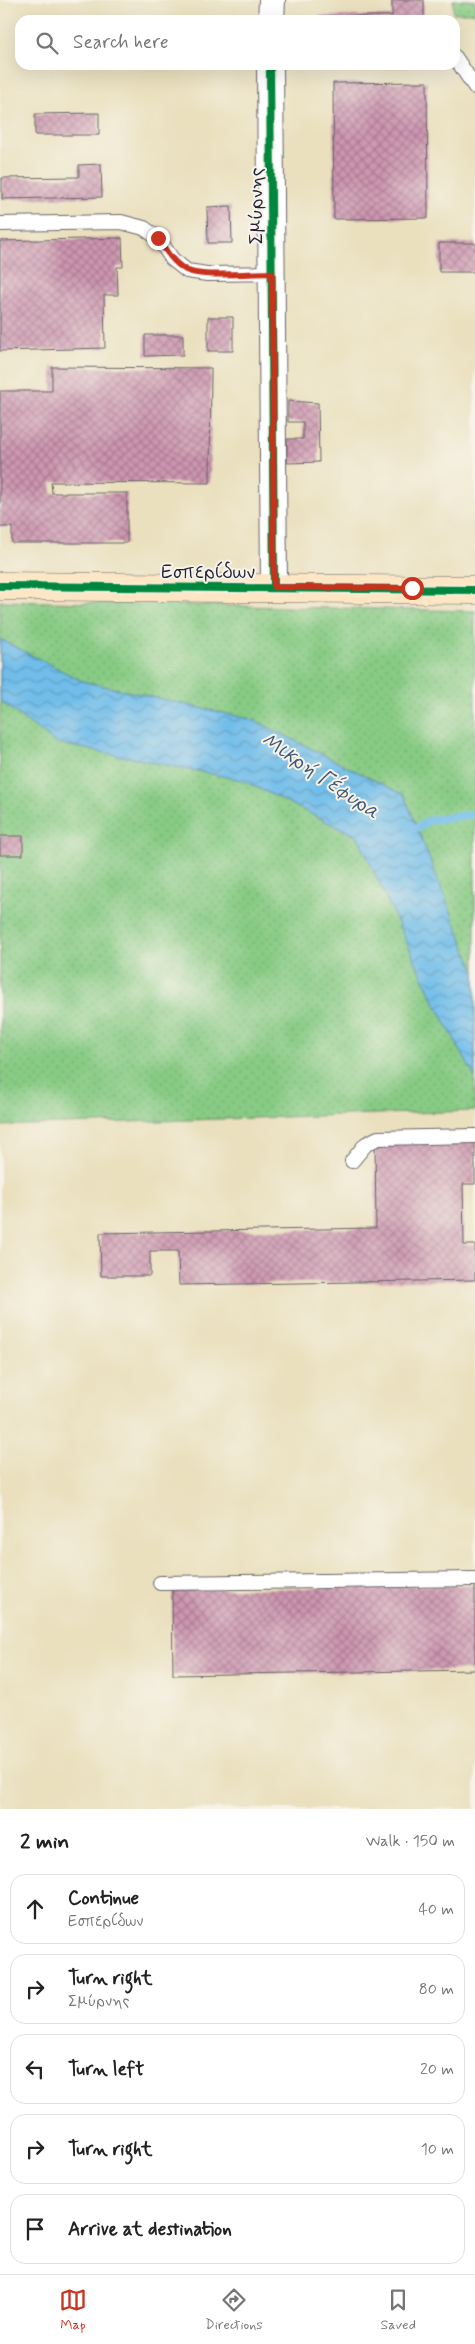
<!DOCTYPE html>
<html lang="en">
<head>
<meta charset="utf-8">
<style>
  :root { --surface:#fff; --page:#f6f6f6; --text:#222; --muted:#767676; --line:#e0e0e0; --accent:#c8321e }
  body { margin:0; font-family:Mynerve,sans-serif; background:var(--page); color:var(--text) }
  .stop { position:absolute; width:15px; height:15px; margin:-11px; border:4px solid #c8321e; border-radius:50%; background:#fff }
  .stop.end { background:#c8321e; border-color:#fff; box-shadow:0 1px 5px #0008 }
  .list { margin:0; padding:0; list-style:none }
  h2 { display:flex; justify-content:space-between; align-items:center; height:65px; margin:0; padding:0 20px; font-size:21px }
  h2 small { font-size:16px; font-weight:400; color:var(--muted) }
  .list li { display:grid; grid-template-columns:32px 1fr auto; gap:15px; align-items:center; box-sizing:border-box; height:70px; margin:0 10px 10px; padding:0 10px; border:1px solid var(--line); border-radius:15px }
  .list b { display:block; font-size:19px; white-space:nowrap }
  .list p { margin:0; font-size:16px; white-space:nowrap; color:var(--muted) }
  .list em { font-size:16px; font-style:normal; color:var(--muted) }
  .icon { flex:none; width:28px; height:28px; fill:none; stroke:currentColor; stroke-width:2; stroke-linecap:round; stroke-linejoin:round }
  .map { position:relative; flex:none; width:475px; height:1809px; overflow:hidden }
  .search { position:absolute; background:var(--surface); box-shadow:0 5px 20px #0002; left:15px; right:15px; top:15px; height:55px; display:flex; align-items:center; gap:12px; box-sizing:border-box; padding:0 18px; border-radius:15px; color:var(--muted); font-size:19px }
  .sheet { height:465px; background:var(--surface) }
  nav { display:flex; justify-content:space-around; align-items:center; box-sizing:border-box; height:70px; border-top:1px solid var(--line); background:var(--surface); font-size:14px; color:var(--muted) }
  nav a { display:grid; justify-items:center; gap:2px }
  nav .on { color:var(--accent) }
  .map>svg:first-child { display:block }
</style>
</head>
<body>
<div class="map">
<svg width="475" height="1809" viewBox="0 0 475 1809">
  <defs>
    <pattern id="grass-dots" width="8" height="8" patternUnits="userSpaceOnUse" patternTransform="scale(1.25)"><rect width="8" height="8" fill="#87cb84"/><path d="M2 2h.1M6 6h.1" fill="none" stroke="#74ae73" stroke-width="1.8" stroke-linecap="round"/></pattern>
    <pattern id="water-waves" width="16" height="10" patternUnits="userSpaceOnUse" patternTransform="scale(1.25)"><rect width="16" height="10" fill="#70bdea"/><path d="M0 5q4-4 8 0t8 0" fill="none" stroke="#5c99bf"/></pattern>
    <pattern id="building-cross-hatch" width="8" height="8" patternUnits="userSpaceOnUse" patternTransform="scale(1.25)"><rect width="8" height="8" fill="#cd96b0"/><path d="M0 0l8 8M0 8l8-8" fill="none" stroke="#a67a90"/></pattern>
  </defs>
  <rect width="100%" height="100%" fill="#f7f3e8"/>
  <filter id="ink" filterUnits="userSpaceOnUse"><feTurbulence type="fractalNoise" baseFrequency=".02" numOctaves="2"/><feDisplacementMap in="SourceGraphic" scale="10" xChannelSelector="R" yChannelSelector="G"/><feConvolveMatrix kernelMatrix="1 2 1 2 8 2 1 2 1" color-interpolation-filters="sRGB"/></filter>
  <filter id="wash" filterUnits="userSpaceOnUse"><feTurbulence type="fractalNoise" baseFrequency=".0096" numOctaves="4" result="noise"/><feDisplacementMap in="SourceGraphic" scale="20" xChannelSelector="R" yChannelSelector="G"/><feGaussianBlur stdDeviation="1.12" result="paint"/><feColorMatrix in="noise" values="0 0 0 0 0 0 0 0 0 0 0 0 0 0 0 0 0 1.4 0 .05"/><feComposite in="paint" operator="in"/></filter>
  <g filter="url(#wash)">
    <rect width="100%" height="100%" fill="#eae0be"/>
    <path fill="url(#grass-dots)" stroke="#547660" d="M453 0H475V13H453Z
      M0 601 475 611V1111L0 1126Z"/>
    <path fill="url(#water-waves)" stroke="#497092" d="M0 639 82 681 254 720 404 795 475 972V1078L432 997 358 837 242 780 56 743 0 701Z"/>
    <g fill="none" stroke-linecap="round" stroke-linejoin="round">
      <path stroke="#70bdea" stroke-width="8" d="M408 833 430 820 475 814"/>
    </g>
    <g id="blocks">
      <path fill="url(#building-cross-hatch)" d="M392 0H424V20H319V16H392Z
        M427 82 428 218 334 219 333 83Z
        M99 113V135H35V114Z
        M101 164 102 197 2 199V178L79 177V165Z
        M231 206 232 243H208L207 207Z
        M122 238 123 267H117L118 295H104L105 348 0 351V241Z
        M439 243H475V272H439Z
        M208 317H233V351H208Z
        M145 335H183V355L145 356Z
        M52 367 211 368 210 483 51 482 52 493H127V543H12V527H0V391H52Z
        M288 401 318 403 319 462 287 463V439H303V422H288Z
        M0 836H23V855H0Z
        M475 1141V1184H463L464 1245H475V1280L179 1285 178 1251H150V1276H101L100 1233 376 1228 375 1143Z
        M475 1585V1670L173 1675 172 1590Z"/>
    </g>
  </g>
  <g filter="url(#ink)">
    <use href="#blocks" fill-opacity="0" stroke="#686469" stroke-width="1"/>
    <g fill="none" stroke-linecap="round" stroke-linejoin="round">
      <defs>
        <path id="lane" d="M455 57 475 87
          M0 224 121 222 144 228 158 238 172 259 187 271 207 274 272 273
          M352 1161 366 1144 378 1138 475 1136
          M160 1583 475 1579"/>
        <path id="street" d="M271 20 272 0
          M270 65 274 587"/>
        <path id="secondary" d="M0 586 475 590"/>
      </defs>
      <use href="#lane" stroke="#686469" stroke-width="16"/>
      <use href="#street" stroke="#686469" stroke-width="28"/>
      <use href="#secondary" stroke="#686469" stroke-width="29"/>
      <use href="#lane" stroke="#fff" stroke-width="14"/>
      <use href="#street" stroke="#fff" stroke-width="26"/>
      <use href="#secondary" stroke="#fce6c4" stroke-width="28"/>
      <defs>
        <path id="cycleway" d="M270 65 274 587
          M0 586 475 590"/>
      </defs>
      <use href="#cycleway" stroke="#f7f3e8" stroke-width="11"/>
      <use href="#cycleway" stroke="#00873e" stroke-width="8"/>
    </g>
  </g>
  <g fill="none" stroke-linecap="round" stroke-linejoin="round" filter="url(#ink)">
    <path stroke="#c8321e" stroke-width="6" d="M158 238C166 251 173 263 186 270 200 278 253 273 272 273L274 587 412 588"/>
  </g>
  <g text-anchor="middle" stroke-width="4" stroke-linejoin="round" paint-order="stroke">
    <g font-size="20" fill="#22223b" stroke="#f7f3e8">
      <text transform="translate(255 206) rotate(-90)" y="7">Σμύρνης</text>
      <text x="208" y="578">Εσπερίδων</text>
    </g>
    <g font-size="21" font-style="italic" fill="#3d5878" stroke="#f7f3e8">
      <text transform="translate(321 775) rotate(34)" y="7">Μικρή Γέφυρα</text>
    </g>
  </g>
</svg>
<div class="stop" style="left:412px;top:588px"></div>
<div class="stop end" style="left:158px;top:238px"></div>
<div class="search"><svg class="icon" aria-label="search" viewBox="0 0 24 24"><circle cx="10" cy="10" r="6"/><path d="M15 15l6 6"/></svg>Search here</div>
</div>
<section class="sheet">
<h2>2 min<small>Walk · 150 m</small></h2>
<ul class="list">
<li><svg class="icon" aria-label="ahead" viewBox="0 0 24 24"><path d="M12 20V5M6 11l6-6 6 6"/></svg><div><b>Continue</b><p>Εσπερίδων</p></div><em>40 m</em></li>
<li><svg class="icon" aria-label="right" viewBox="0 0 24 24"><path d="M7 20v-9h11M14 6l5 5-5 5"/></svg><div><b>Turn right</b><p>Σμύρνης</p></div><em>80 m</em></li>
<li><svg class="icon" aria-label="left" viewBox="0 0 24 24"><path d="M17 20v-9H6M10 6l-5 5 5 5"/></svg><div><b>Turn left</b></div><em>20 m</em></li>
<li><svg class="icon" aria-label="right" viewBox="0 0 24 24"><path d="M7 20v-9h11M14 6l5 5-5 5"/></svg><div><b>Turn right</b></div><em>10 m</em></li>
<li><svg class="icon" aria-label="arrive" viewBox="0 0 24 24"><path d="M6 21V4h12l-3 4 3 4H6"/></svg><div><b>Arrive at destination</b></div></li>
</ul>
</section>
<nav>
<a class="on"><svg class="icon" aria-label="map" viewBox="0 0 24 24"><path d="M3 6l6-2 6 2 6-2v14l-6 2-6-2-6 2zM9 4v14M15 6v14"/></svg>Map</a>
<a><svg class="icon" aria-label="directions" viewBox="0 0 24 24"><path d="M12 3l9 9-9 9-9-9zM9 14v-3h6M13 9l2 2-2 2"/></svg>Directions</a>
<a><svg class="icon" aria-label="saved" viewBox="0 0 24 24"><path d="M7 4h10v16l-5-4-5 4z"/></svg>Saved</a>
</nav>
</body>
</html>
